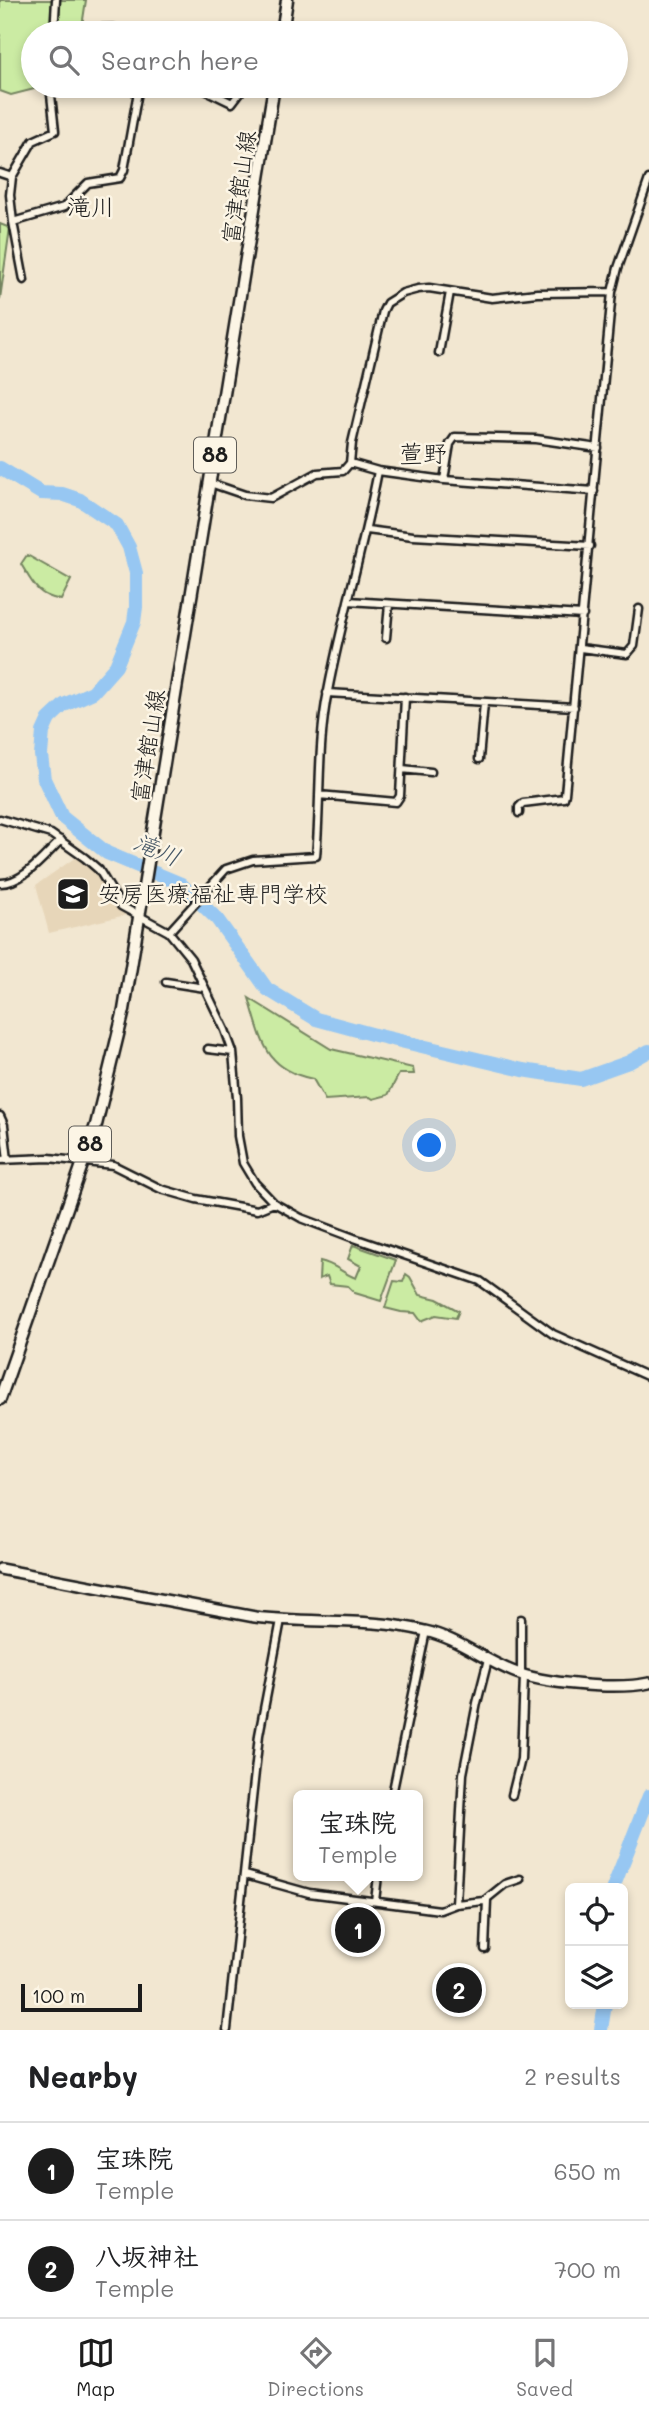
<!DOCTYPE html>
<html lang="en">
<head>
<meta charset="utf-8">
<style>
  :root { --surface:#fff; --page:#f2f2f2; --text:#202124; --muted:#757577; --line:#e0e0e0; --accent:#1c1c1c }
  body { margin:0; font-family:Mali,"Klee One",sans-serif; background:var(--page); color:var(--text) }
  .controls { position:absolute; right:21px; bottom:21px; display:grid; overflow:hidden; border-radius:10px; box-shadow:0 4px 10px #0003 }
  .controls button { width:63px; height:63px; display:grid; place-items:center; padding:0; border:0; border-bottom:2px solid var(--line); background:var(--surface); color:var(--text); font:35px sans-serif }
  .scale { position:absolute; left:21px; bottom:18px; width:121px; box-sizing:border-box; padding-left:7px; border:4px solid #1c1c1c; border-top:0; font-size:19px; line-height:24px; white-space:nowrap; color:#1c1c1c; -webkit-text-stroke:5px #fcf5e5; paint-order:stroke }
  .you { position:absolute; left:430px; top:1146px; width:24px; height:24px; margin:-18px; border:5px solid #fff; border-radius:50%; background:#1a73e8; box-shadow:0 0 0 10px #1a73e833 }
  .badge { display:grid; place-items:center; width:46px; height:46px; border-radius:50%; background:var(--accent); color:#fff; font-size:23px; font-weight:700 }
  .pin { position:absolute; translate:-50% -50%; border:4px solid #fff; box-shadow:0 2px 7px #0006 }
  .popup { position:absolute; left:293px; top:1790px; width:130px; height:91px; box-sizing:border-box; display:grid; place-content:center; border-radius:10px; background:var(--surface); filter:drop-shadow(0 2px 5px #0005); font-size:23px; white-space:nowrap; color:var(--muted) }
  .popup b { font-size:26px; color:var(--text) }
  .popup::after { content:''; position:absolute; left:50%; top:100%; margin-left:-14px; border:14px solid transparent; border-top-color:var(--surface) }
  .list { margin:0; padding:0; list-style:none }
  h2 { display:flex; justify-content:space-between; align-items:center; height:91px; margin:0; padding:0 28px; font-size:30px }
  h2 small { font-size:23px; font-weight:400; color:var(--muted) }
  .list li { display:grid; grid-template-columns:46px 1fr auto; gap:21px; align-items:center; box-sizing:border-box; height:98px; padding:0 28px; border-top:2px solid var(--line) }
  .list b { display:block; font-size:26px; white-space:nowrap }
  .list p { margin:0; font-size:23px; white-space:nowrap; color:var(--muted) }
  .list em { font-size:23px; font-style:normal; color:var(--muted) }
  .icon { flex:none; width:38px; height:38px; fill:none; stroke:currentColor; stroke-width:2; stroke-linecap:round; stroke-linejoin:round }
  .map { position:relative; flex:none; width:649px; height:2030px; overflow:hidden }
  .search { position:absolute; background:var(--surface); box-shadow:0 4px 10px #0003; left:21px; right:21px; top:21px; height:77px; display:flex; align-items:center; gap:18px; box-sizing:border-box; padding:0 24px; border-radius:38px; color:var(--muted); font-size:26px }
  .sheet { height:287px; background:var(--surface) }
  nav { display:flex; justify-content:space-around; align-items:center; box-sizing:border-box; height:98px; border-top:2px solid var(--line); background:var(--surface); font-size:19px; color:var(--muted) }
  nav a { display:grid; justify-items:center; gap:4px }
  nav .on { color:var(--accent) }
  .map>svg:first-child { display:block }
</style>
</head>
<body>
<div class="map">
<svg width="649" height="2030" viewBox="0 0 649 2030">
  <rect width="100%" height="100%" fill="#f2e7d1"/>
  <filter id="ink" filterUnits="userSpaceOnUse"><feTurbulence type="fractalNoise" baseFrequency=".0143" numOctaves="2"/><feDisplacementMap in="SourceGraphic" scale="14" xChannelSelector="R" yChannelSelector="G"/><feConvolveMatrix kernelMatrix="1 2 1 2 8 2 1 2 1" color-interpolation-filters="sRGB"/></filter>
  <g filter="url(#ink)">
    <path fill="#e7d6b9" d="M79 855 96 873 111 898 126 915 49 933 36 885Z"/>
    <path fill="#cbeba3" stroke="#748460" stroke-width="2" d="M0 0H86L81 33H33V86H46L11 95 0 91Z
      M0 224 10 228 0 299Z
      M27 555 71 580 61 600C37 596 33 584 21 564Z
      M249 998 331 1049 413 1068 414 1074H399L388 1095 373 1099 370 1097 325 1100 313 1079C264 1069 262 1040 249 998Z
      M353 1245 396 1260 381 1301 355 1293 348 1286 330 1284 327 1276 319 1279 320 1261C335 1264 342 1273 356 1278L361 1266 348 1259Z
      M406 1274 410 1277 420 1295 437 1299 459 1311 456 1318 436 1315 421 1321 415 1313 401 1312 385 1308 394 1281 403 1282Z"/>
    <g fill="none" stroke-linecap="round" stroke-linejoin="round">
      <path stroke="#97c7f2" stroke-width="14" d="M0 468 41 493 62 494 80 500 117 525 129 547 136 573V607L134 622 116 666 93 692 64 705 49 719 43 732 41 755 44 779 62 817 107 853 181 884 217 919 267 989 316 1019 375 1035 523 1070 581 1079 629 1062 649 1051
        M613 1888 649 1796
        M601 2030 605 2004"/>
      <defs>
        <path id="street" d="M56 29 112 28 121 29 127 33
          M54 33 56 0
          M197 86 232 103 245 86
          M0 173 12 177
          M13 222 64 207 88 183 120 178 124 170 139 86
          M24 280 13 222 10 195 12 177 33 141 55 131 50 86
          M439 353 450 292
          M444 480 450 444 455 437 536 439 598 448
          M210 483 245 495 271 498 317 473 343 471 350 463
          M594 491 444 480 378 471 350 463 352 443 383 311 387 303 403 293 418 289 429 288 492 298 537 293 612 292
          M367 530 413 536 590 546
          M348 601 583 615
          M386 638 389 604
          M580 648 627 654 634 646 639 609
          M327 693 574 707
          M479 759 484 703
          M402 769 431 772
          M319 795 396 802 400 796 405 697
          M519 813V807L523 803 564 798 565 794 612 292 618 268 649 179
          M0 819 51 834 85 858 99 870 121 906 169 932 191 959 225 1030 233 1052 237 1098 238 1136 243 1163 255 1183 274 1203 301 1218 354 1238 480 1281 553 1334 649 1377
          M0 883C23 884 45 855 61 840
          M169 932 226 869 253 860 316 856C321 801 317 745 328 691 342 617 364 545 378 471
          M166 982 205 988
          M208 1049 233 1052
          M0 1116 4 1125 8 1160
          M0 1160 49 1158 113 1165 161 1189 196 1199 257 1210 274 1203
          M521 1675V1619
          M392 1795 426 1631
          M512 1795 521 1759 524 1676
          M245 1875 309 1893 440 1910 456 1904 484 1901 505 1884 520 1879
          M375 1901 378 1876
          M456 1904 463 1774 477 1703 488 1660
          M485 1949 487 1900
          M227 2030 259 1735 281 1620"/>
        <path id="secondary" d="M0 1569 255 1617C311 1624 369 1617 425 1631 457 1638 482 1659 512 1671 542 1684 617 1690 649 1683"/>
        <path id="primary" d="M282 33 287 0
          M0 1399 96 1125 124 1010 274 86"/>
      </defs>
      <use href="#street" stroke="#1c1c1c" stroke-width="11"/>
      <use href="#secondary" stroke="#1c1c1c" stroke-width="14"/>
      <use href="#primary" stroke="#1c1c1c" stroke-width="15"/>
      <use href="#street" stroke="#fcf5e5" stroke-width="6"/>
      <use href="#secondary" stroke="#fcf5e5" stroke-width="9"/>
      <use href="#primary" stroke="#fcf5e5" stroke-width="10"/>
    </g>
  </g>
  <defs>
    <symbol id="university-square" viewBox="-11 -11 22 22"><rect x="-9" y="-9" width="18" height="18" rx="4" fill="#1c1c1c" stroke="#fcf5e5"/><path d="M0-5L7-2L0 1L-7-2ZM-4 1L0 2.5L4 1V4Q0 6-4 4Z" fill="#fff"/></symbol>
  </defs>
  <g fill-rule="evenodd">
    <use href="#university-square" x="54" y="875" width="38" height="38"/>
  </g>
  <g text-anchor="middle" stroke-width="5" stroke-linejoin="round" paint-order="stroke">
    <g fill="#fcf5e5" stroke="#5f5d58" stroke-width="2">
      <rect x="194" y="437.5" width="42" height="35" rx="5"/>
      <rect x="69" y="1126.5" width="42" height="35" rx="5"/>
    </g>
    <g font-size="21" font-weight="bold" fill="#1c1c1c">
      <text x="215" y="462">88</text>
      <text x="90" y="1151">88</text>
    </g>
    <g font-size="23" fill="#1c1c1c" stroke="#fcf5e5">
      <text transform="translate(239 187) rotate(-81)" y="8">富津館山線</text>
      <text transform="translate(148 746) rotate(-81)" y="8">富津館山線</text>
    </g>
    <g font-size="23" fill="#1c1c1c" stroke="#fcf5e5" text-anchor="start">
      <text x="98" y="902">安房医療福祉専門学校</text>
    </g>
    <g font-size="24" fill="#1c1c1c" stroke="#fcf5e5">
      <text x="91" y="215">滝川</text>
      <text x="423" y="462">萱野</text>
    </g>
    <g font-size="24" font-style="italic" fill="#475867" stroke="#fcf5e5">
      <text transform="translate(157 850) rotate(23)" y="8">滝川</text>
    </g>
  </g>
</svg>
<div class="controls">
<button><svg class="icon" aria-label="locate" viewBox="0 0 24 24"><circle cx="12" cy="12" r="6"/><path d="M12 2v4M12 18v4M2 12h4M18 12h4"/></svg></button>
<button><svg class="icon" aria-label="layers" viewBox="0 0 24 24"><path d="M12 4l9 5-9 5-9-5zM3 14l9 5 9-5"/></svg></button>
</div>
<div class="scale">100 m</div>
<div class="you"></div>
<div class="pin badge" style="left:358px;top:1930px">1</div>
<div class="popup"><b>宝珠院</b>Temple</div>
<div class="pin badge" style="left:459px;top:1990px">2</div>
<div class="search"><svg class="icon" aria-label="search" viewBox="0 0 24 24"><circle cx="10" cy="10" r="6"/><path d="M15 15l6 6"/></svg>Search here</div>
</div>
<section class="sheet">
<h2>Nearby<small>2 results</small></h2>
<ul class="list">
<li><span class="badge">1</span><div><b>宝珠院</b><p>Temple</p></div><em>650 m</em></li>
<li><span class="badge">2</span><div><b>八坂神社</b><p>Temple</p></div><em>700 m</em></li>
</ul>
</section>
<nav>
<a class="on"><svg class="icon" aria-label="map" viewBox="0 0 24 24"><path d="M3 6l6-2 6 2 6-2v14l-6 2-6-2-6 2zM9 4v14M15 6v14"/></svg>Map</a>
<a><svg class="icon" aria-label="directions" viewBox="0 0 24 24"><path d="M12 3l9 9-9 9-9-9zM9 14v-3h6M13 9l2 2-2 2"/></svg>Directions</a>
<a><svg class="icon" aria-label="saved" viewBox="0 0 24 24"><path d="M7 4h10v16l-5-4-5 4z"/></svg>Saved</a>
</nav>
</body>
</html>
